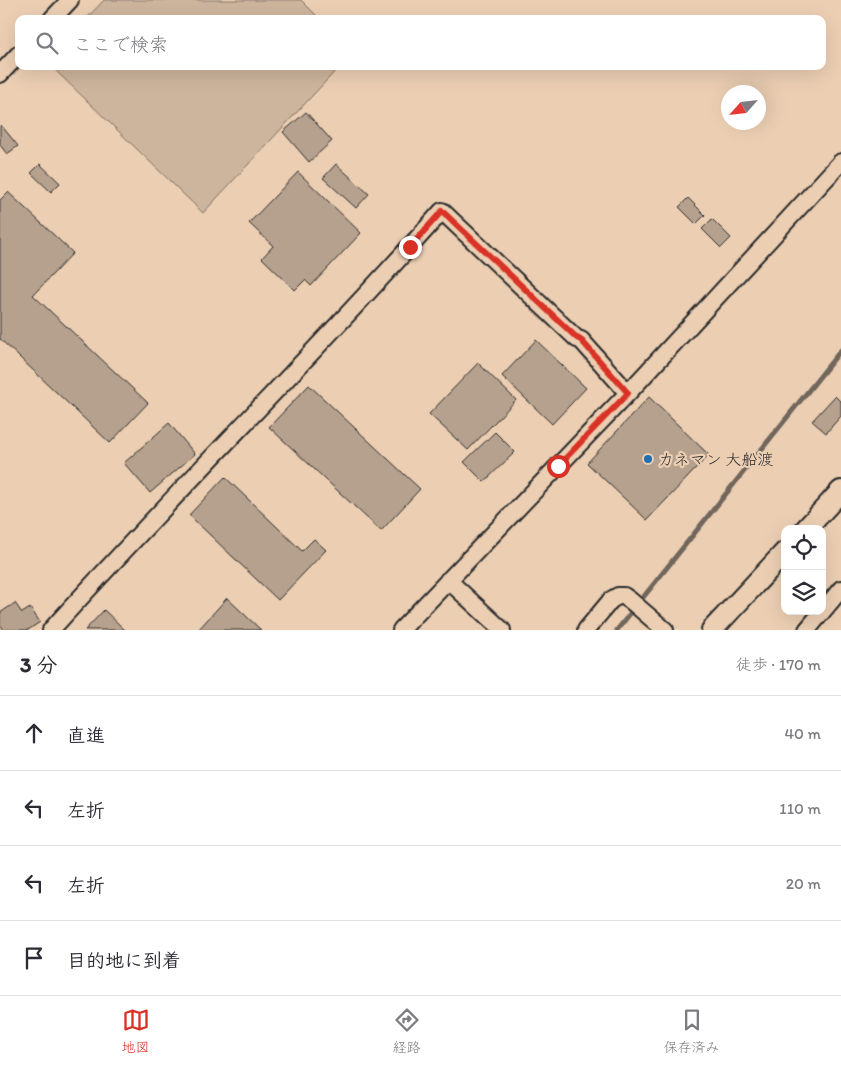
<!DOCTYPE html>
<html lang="ja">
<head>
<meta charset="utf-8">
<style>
  :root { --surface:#fff; --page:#f7f7f7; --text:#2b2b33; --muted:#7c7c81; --line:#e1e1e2; --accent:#d93025 }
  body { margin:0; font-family:Itim,"Klee One",sans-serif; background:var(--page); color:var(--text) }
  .controls { position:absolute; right:15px; bottom:15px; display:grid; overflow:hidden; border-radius:10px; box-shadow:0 5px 20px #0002 }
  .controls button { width:45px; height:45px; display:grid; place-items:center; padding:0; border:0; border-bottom:1px solid var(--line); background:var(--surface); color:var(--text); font:25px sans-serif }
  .compass { position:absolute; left:721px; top:85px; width:45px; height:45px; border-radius:50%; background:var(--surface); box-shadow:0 5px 20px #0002; rotate:243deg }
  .stop { position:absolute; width:15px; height:15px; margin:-11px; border:4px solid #d93025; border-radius:50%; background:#fff }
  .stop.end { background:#d93025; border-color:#fff; box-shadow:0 1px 5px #0008 }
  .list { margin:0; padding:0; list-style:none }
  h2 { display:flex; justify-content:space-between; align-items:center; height:65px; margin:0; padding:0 20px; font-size:21px }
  h2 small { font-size:16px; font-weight:400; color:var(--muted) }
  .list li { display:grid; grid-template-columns:32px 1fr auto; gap:15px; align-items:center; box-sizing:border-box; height:75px; padding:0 20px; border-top:1px solid var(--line) }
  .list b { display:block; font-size:19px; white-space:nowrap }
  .list em { font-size:16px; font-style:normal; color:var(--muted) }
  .icon { flex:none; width:28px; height:28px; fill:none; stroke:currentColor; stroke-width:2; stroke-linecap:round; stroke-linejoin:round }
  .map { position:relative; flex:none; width:841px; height:630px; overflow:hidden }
  .search { position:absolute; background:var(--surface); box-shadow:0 5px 20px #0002; left:15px; right:15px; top:15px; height:55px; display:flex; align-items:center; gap:12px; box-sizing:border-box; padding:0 18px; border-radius:10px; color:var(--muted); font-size:19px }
  .sheet { height:365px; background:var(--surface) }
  nav { display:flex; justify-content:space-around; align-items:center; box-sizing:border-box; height:70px; border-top:1px solid var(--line); background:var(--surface); font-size:14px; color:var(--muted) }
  nav a { display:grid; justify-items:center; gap:2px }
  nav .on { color:var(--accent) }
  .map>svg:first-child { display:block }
</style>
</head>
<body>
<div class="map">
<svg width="841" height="630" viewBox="0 0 841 630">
  <rect width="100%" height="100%" fill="#eccfb3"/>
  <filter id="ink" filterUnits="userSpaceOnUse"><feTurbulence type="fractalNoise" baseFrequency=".02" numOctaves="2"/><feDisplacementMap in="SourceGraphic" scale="10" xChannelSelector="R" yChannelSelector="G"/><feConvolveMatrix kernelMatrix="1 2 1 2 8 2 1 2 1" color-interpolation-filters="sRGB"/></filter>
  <g filter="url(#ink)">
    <path fill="#cdb49d" stroke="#7c7064" d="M104 0H301L320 19H86Z
      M51 66H340L203 213Z"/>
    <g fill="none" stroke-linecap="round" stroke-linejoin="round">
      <path stroke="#71665c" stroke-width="5" d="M617 630 841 350"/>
    </g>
    <path fill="#b6a18e" stroke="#2b2b2b" d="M306 112 332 141 309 162 283 132Z
      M1 125 18 146 7 154 0 145V126Z
      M40 164 60 183 51 192 31 173Z
      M336 164 369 194 356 208 323 178Z
      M298 172 361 233 311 286 305 280 295 290 262 258 273 246 249 223Z
      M8 192 73 253 33 295 148 403 110 443 0 339V200Z
      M688 198 705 215 696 224 679 207Z
      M712 219 731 238 721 248 702 229Z
      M536 340 586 388 552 424 502 376Z
      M478 363 516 400 468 450 429 414Z
      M309 385 420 489 381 531 269 427Z
      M835 396 841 402V416L826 433 812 421Z
      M649 397 709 455 647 520 587 463Z
      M169 423 195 454 150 493 124 463Z
      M495 432 515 452 484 482 464 462Z
      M225 477 302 551 314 539 326 550 278 600 189 515Z
      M227 598 261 630H198Z
      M15 603 22 613 30 608 40 622 28 630H4L0 624V613Z
      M104 610 125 630H85Z"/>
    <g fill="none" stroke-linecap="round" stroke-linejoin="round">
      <defs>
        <path id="minor" d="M52 19 70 0
          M0 74 19 54
          M448 580 502 630
          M51 630C179 488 315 354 442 211L577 339 581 340 628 393
          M401 630 628 393 841 162
          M586 630 611 600 618 596H624L631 601 665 630
          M807 630 841 589"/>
        <path id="major" d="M806 529 841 491
          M712 630 785 552"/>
      </defs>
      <use href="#minor" stroke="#2b2b2b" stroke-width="20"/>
      <use href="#major" stroke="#2b2b2b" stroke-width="24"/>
      <use href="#minor" stroke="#eccfb3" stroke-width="16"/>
      <use href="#major" stroke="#eccfb3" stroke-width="20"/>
    </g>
  </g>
  <g fill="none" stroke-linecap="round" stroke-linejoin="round" filter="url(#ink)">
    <path stroke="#d93025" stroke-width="6" d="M410 247 442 211 577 338 581 340 628 393 558 466"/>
  </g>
  <circle fill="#1f6fb2" stroke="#eccfb3" stroke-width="2" cx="648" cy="459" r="5"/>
  <g text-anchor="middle" stroke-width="4.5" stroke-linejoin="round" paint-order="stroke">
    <g font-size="16" fill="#2b2b2b" stroke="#eccfb3" text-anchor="start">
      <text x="658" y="465">カネマン 大船渡</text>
    </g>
  </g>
</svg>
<div class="controls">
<button><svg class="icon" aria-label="locate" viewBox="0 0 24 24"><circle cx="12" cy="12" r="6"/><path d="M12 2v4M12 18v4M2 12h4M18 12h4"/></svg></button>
<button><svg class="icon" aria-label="layers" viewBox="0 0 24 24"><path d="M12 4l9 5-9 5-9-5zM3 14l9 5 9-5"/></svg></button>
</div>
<svg class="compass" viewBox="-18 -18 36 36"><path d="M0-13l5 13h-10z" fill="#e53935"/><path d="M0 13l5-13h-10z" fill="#7c7c81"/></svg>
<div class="stop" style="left:558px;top:466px"></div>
<div class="stop end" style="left:410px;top:247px"></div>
<div class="search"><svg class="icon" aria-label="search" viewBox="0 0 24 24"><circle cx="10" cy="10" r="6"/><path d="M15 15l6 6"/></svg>ここで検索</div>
</div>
<section class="sheet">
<h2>3 分<small>徒歩 · 170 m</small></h2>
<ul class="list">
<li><svg class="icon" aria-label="ahead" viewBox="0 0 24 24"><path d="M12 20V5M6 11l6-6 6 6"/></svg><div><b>直進</b></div><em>40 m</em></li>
<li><svg class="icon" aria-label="left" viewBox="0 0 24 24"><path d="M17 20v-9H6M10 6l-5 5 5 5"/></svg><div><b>左折</b></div><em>110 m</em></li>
<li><svg class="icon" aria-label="left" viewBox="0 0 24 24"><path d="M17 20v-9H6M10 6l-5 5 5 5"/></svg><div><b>左折</b></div><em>20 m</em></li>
<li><svg class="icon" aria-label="arrive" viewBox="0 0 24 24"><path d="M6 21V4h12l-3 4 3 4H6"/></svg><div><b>目的地に到着</b></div></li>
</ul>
</section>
<nav>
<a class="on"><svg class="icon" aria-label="map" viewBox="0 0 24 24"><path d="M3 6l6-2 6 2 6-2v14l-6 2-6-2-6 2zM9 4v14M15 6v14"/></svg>地図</a>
<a><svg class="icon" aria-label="directions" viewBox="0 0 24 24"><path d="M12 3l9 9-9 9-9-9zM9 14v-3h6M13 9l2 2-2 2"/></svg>経路</a>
<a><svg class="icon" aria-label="saved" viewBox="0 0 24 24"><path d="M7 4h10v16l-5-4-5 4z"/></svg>保存済み</a>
</nav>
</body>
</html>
